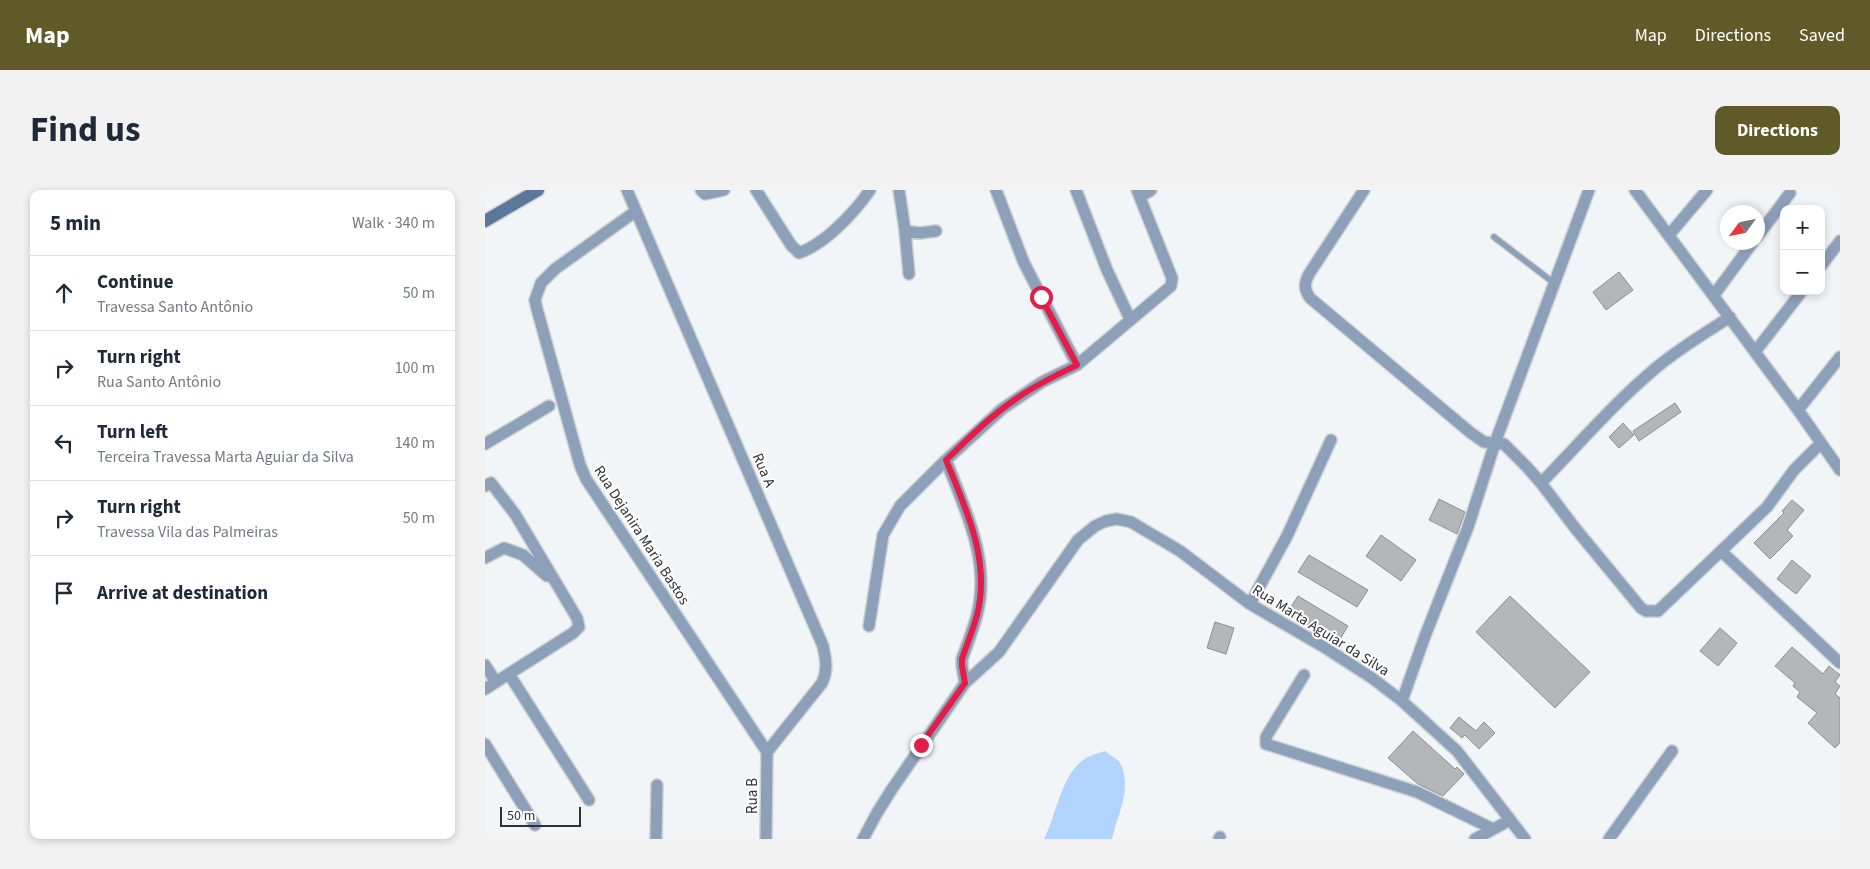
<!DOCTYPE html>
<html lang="en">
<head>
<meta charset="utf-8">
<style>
  :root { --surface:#fff; --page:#f2f2f3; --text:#1f2937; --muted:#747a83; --line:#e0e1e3; --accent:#5f5a27 }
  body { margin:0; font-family:"Source Sans 3",sans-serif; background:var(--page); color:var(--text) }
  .controls { position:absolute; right:15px; top:15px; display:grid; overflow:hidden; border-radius:10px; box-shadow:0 2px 8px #0003 }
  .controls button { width:45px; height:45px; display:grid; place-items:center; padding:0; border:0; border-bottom:1px solid var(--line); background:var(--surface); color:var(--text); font:25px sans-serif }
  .compass { position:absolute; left:1235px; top:15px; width:45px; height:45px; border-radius:50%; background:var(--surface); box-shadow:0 2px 8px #0003; rotate:237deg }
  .scale { position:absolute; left:15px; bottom:12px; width:81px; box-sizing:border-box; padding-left:5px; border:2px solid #303133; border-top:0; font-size:14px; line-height:18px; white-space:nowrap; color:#303133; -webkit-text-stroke:4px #fff; paint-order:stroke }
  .stop { position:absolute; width:15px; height:15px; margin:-11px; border:4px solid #e11d48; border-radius:50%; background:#fff }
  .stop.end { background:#e11d48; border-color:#fff; box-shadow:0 1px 5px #0008 }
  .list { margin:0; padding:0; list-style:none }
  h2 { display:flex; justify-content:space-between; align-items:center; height:65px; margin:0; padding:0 20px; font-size:21px }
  h2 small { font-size:16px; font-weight:400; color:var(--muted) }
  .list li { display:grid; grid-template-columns:32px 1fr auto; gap:15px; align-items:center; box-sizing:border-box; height:75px; padding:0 20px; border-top:1px solid var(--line) }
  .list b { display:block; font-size:19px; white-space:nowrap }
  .list p { margin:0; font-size:16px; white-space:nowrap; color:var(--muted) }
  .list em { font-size:16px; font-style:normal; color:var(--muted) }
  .icon { flex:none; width:28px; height:28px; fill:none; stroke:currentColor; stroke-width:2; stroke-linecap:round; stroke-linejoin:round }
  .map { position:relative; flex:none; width:1355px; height:649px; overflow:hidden; border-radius:10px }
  header { display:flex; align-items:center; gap:30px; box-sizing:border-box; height:70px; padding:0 25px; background:var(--accent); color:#fff }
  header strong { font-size:24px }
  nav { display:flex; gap:28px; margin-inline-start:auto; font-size:18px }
  .intro { display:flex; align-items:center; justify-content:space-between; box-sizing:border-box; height:120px; padding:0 30px }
  h1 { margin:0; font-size:35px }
  .button { padding:12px 22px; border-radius:10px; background:var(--accent); color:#fff; font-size:18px; font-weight:700 }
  main { display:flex; gap:30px; padding:0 30px }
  aside { flex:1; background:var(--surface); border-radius:10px; box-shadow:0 2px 8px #0003 }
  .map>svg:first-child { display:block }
</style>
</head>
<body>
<header>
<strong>Map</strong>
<nav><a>Map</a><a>Directions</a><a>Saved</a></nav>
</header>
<div class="intro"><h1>Find us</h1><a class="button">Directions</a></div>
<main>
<aside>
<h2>5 min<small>Walk · 340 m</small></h2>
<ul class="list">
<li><svg class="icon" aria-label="ahead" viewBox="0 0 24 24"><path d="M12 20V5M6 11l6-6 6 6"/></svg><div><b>Continue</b><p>Travessa Santo Antônio</p></div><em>50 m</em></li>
<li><svg class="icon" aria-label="right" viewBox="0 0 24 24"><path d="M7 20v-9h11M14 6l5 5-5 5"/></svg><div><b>Turn right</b><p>Rua Santo Antônio</p></div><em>100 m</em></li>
<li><svg class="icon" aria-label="left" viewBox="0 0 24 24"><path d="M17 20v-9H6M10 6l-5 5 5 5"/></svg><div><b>Turn left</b><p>Terceira Travessa Marta Aguiar da Silva</p></div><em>140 m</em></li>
<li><svg class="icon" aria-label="right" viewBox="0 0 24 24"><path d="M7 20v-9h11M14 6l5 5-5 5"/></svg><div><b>Turn right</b><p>Travessa Vila das Palmeiras</p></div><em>50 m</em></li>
<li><svg class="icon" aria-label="arrive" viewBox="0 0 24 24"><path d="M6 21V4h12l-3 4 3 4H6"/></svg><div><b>Arrive at destination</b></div></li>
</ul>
</aside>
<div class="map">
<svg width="1355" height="649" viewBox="0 0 1355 649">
  <rect width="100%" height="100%" fill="#f2f5f8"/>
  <path fill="#b1d4fe" d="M620 561C624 565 632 568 635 573 648 598 632 625 627 649H559C572 624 577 578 605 566 609 564 615 563 620 561Z"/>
  <path fill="#b4b7ba" stroke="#8d9093" d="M1134 82 1148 100 1121 120 1108 102Z
    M1190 213 1196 222 1154 251 1148 241Z
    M1138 233 1149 245 1134 258 1124 247Z
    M954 309 980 322 972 344 944 330Z
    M1307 310 1319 320 1302 340 1308 346 1285 369 1269 353 1299 323 1297 321Z
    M896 345 931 370 916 391 881 366Z
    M824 365 883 400 872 417 813 382Z
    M1307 370 1326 386 1311 404 1292 389Z
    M813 406 863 436 852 454 802 423Z
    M1025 406 1105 482 1070 518 991 442Z
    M730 432 749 438 741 464 722 458Z
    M1235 438 1252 453 1233 476 1215 461Z
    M1307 457 1338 484 1344 476 1355 485 1350 492 1355 496 1350 504 1355 508V553L1350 558 1323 533 1332 523 1312 507 1315 502 1308 496 1310 493 1290 476Z
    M974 527 991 541 999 532 1010 543 994 559 980 545 977 548 965 538Z
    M928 541 970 579 972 577 979 584 958 606 933 594 903 568Z"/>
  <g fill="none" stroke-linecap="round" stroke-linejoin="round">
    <defs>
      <path id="service" d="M1009 47 1069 93"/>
      <path id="minor" d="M142 0 338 456C341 470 343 480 337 493L282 562
        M216 0 220 4 239 0
        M271 0 306 55 314 63C340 54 370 22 385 0
        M414 0 420 41 435 43 451 41
        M511 0 539 73 592 175
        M591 0 622 80 645 129
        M879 0 824 84C819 94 819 99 825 108L986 243 999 252 1019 254 1041 276 1056 293 1090 338 1156 418 1161 421H1173L1236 361 1355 473
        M1150 0 1313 220 1355 280
        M655 7 666 0
        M151 21 70 79 56 93 50 110 52 119 95 275 101 289 282 562
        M420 41 424 84
        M1184 45 1222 0
        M1272 47 1305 3
        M1336 76 1355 51
        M1229 105 1268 52
        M1270 162 1317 101
        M1313 220 1355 167
        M0 254 64 216
        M461 270C480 320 506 370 492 425 488 440 482 455 477 469V476L480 493
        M1056 293C1094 254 1131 211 1172 177 1195 158 1220 143 1245 127
        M0 296 6 293 30 324 92 428 94 437 88 443 0 499
        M1236 361 1282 317 1309 280 1336 253
        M0 368 19 358 38 365 62 386
        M765 414 802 346 846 250
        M384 436 398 345 415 316 461 270 517 219 557 192 592 175 686 96 687 88 652 0
        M0 475 11 492
        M24 484 104 610
        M819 485 781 547V554L932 602 1008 639
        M917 511 940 446 983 337 1010 253 1104 0
        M0 554 50 635
        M171 649 172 595
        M281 649 282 562
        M378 649 392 623 407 599 480 493 514 462 593 350 610 336 621 331 632 329 646 332 695 361 765 414 839 457 887 488 917 511 972 561 1040 649
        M734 649 735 647
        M990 649 1025 630
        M1124 649 1187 561"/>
      <path id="secondary" d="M0 31 53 0"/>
    </defs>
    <use href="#service" stroke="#cfd2d5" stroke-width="8"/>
    <use href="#minor" stroke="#cfd2d5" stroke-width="14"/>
    <use href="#secondary" stroke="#cfd2d5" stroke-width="15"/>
    <use href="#service" stroke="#8da0b9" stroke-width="5.5"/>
    <use href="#minor" stroke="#8da0b9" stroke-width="11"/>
    <use href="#secondary" stroke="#5b789b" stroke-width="12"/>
  </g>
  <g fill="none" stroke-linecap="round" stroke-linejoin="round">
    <path stroke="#e11d48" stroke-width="6" d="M436 555 480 493 477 476V469C482 454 488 440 492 425 506 371 481 319 461 270 482 250 503 228 528 211 548 196 570 186 592 175L556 107"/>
  </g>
  <g text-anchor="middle" stroke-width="4" stroke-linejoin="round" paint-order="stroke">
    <g font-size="15" fill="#303133" stroke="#fff">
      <text transform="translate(279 280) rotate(67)" y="5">Rua A</text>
      <text transform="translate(157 345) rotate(57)" y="5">Rua Dejanira Maria Bastos</text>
      <text transform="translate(836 440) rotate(32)" y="5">Rua Marta Aguiar da Silva</text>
      <text transform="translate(267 606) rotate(-90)" y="5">Rua B</text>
    </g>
  </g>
</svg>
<div class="controls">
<button>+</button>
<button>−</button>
</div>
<svg class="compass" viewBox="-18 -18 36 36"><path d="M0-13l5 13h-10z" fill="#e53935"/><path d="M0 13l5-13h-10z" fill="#747a83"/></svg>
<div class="scale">50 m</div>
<div class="stop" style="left:556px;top:107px"></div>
<div class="stop end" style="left:436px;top:555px"></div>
</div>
</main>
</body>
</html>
